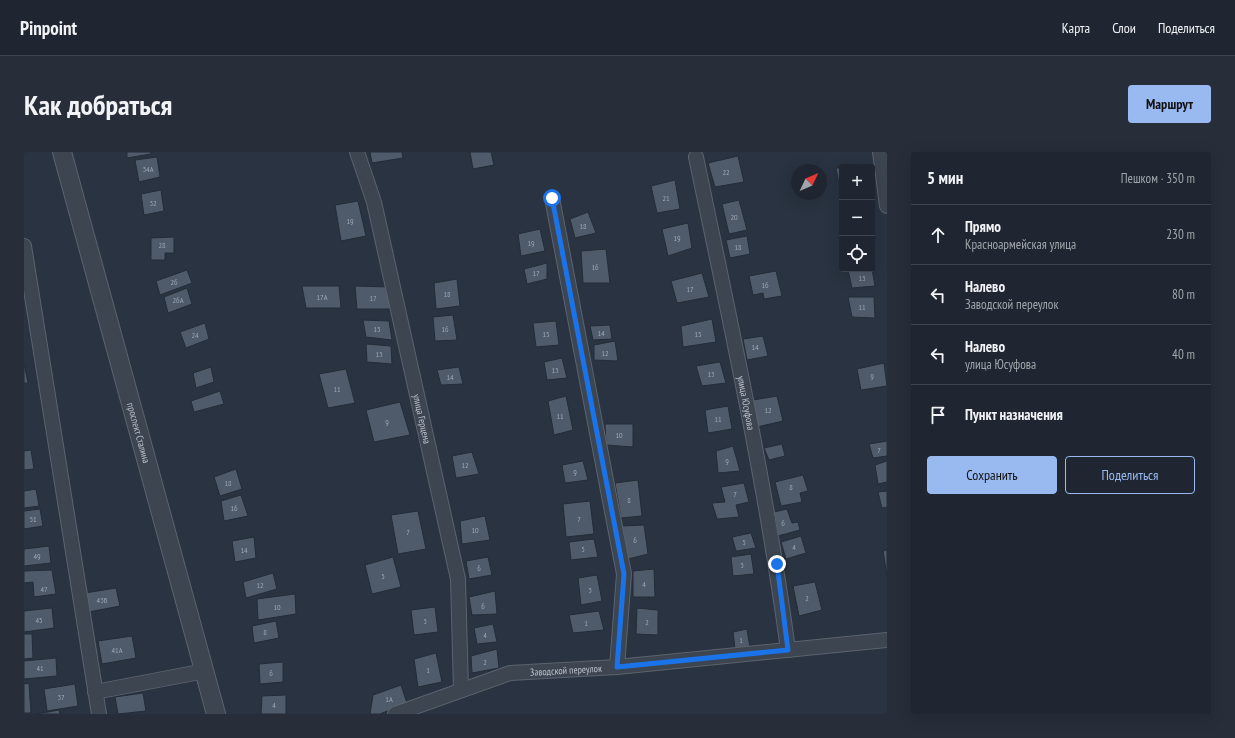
<!DOCTYPE html>
<html lang="ru">
<head>
<meta charset="utf-8">
<style>
  :root { --surface:#1f2631; --page:#272e39; --text:#f1f3f6; --muted:#a1a5ab; --line:#3c434d; --accent:#99b9f1 }
  body { margin:0; font-family:"PT Sans Narrow",sans-serif; background:var(--page); color:var(--text) }
  .controls { position:absolute; right:12px; top:12px; display:grid; overflow:hidden; border-radius:4px; box-shadow:0 4px 16px #0002 }
  .controls button { width:36px; height:36px; display:grid; place-items:center; padding:0; border:0; border-bottom:1px solid var(--line); background:var(--surface); color:var(--text); font:20px sans-serif }
  .compass { position:absolute; left:767px; top:12px; width:36px; height:36px; border-radius:50%; background:var(--surface); box-shadow:0 4px 16px #0002; rotate:46deg }
  .stop { position:absolute; width:12px; height:12px; margin:-9px; border:3px solid #1a73e8; border-radius:50%; background:#fff }
  .stop.end { background:#1a73e8; border-color:#fff; box-shadow:0 1px 4px #0008 }
  .list { margin:0; padding:0; list-style:none }
  h2 { display:flex; justify-content:space-between; align-items:center; height:52px; margin:0; padding:0 16px; font-size:17px }
  h2 small { font-size:13px; font-weight:400; color:var(--muted) }
  .list li { display:grid; grid-template-columns:26px 1fr auto; gap:12px; align-items:center; box-sizing:border-box; height:60px; padding:0 16px; border-top:1px solid var(--line) }
  .list b { display:block; font-size:15px; white-space:nowrap }
  .list p { margin:0; font-size:13px; white-space:nowrap; color:var(--muted) }
  .list em { font-size:13px; font-style:normal; color:var(--muted) }
  .actions { display:flex; gap:8px; padding:12px 16px }
  .actions a { flex:1; padding:9px 0; border:1px solid var(--accent); border-radius:4px; text-align:center; font-size:14px; color:var(--accent) }
  .actions .main { background:var(--accent); color:#111 }
  .icon { flex:none; width:22px; height:22px; fill:none; stroke:currentColor; stroke-width:2; stroke-linecap:round; stroke-linejoin:round }
  .map { position:relative; flex:none; width:863px; height:562px; overflow:hidden; border-radius:4px }
  header { display:flex; align-items:center; gap:24px; box-sizing:border-box; height:56px; padding:0 20px; background:var(--surface); border-bottom:1px solid var(--line) }
  header strong { font-size:19px }
  nav { display:flex; gap:22px; margin-inline-start:auto; font-size:14px }
  .intro { display:flex; align-items:center; justify-content:space-between; box-sizing:border-box; height:96px; padding:0 24px }
  h1 { margin:0; font-size:28px }
  .button { padding:10px 18px; border-radius:4px; background:var(--accent); color:#111; font-size:14px; font-weight:700 }
  main { display:flex; gap:24px; padding:0 24px }
  aside { flex:1; background:var(--surface); border-radius:4px; box-shadow:0 4px 16px #0002 }
  .map>svg:first-child { display:block }
</style>
</head>
<body>
<header>
<strong>Pinpoint</strong>
<nav><a>Карта</a><a>Слои</a><a>Поделиться</a></nav>
</header>
<div class="intro"><h1>Как добраться</h1><a class="button">Маршрут</a></div>
<main>
<div class="map">
<svg width="863" height="562" viewBox="0 0 863 562">
  <rect width="100%" height="100%" fill="#293341"/>
  <path fill="#4f5a6a" stroke="#242c38" d="M103 0H127V2L103 6Z
    M346 0H378L379 6 348 11Z
    M446 0H467L470 13 449 17Z
    M714 4 720 30 691 35 684 11Z
    M133 5 136 25 115 30 111 8Z
    M812 16H818V37H816Z
    M651 28 656 57 633 61 627 34Z
    M137 38 140 59 120 63 117 42Z
    M715 48 723 78 705 82 698 52Z
    M334 49 342 84 317 89 311 53Z
    M564 60 572 81 551 86 546 67Z
    M664 71 668 96 644 104 638 77Z
    M516 77 521 99 497 104 494 82Z
    M723 84 726 102 706 106 702 88Z
    M150 85V101H141V108H127V86Z
    M582 97 586 131H559L557 99Z
    M523 111V127L503 132 500 117Z
    M848 117 851 134 828 136 824 118Z
    M163 118 168 131 136 143 132 129Z
    M752 119 758 144 740 147 739 141 729 143 725 124Z
    M678 121 685 145 653 151 647 129Z
    M433 127 436 154 412 157 410 131Z
    M278 134H315L317 156H282Z
    M331 134 365 135 367 157H333Z
    M163 136 168 152 144 161 140 145Z
    M824 145H850L851 166 828 165Z
    M429 163 433 188 411 189 409 165Z
    M688 167 692 190 659 195 657 174Z
    M339 168 365 169 368 188 342 185Z
    M532 169 535 193 512 195 509 171Z
    M181 171 185 187 162 196 156 180Z
    M586 173 588 187 569 188 566 174Z
    M739 184 744 204 723 208 719 187Z
    M591 189 594 209 570 208V193Z
    M342 192 367 194 368 212 343 210Z
    M538 206 543 226 523 228 520 210Z
    M696 210 702 231 678 234 672 214Z
    M0 211 4 231H0Z
    M860 211 863 234 837 238 833 217Z
    M187 215 190 230 172 236 169 221Z
    M435 215 439 232 417 233 413 218Z
    M322 217 331 251 304 256 295 222Z
    M196 239 200 252 170 260 167 249Z
    M542 244 549 278 530 283 524 249Z
    M753 244 759 269 733 275 729 248Z
    M376 250 386 283 350 290 342 258Z
    M704 254 708 277 684 281 681 258Z
    M581 272H609V295L582 293Z
    M863 289V304L849 306 845 292Z
    M758 292 761 304 745 308 740 296Z
    M709 294 716 319 694 321 692 299Z
    M7 298 10 317 0 318V299Z
    M448 300 455 322 432 326 428 304Z
    M559 309 564 328 541 331 538 313Z
    M863 309V330L854 332 851 313Z
    M212 317 218 337 196 344 190 325Z
    M779 323 784 339 776 341 778 350 757 354 751 330Z
    M614 328 618 364 597 366 591 331Z
    M720 331 725 350 712 353 715 365 693 367 688 351 701 350 697 335Z
    M12 337 15 354 0 356V339Z
    M863 339V355L858 356 854 340Z
    M217 343 224 364 200 369 197 349Z
    M566 349 570 382 542 385 539 352Z
    M16 357 19 374 0 377V359Z
    M763 357 768 371 774 370 776 378 754 384 750 360Z
    M394 359 402 397 374 402 367 363Z
    M461 364 466 388 438 392 436 369Z
    M620 373 624 402 604 407 598 374Z
    M727 381 732 396 712 399 708 385Z
    M777 384 782 401 762 407 757 390Z
    M230 385 232 406 211 410 208 389Z
    M570 387 574 405 547 408 545 390Z
    M25 394 27 411 0 414V397Z
    M863 398V424L859 399Z
    M727 402 730 422 709 424 707 405Z
    M369 405 377 435 348 442 341 413Z
    M464 405 468 423 445 427 442 409Z
    M630 417 631 445H609V419Z
    M28 418 32 442 10 445 9 430 0 431V419Z
    M249 421 253 437 222 446 219 430Z
    M573 423 578 449 557 453 554 426Z
    M791 430 798 458 775 464 769 434Z
    M92 436 96 454 65 460 61 441Z
    M471 439 473 462 448 463 445 445Z
    M271 442 272 462 234 468 233 447Z
    M411 455 414 480 390 483 387 458Z
    M28 456 30 476 0 480V459Z
    M613 456 634 458V483L612 482Z
    M575 459 580 478 549 481 545 463Z
    M252 469 255 486 230 491 228 474Z
    M469 472 473 490 453 492 450 476Z
    M723 477 726 496 711 497 709 480Z
    M0 482H8L9 506 0 507Z
    M108 484 112 506 78 512 74 489Z
    M473 497 475 516 448 521 447 504Z
    M412 501 418 530 394 535 390 507Z
    M32 506 33 524 0 527V509Z
    M259 510V530L236 532 235 512Z
    M5 531 7 561H0V532Z
    M51 532 54 554 23 559 20 537Z
    M377 533 383 551 356 562H346L349 543Z
    M119 541 122 559 94 562 91 545Z
    M262 543V562H237L238 544Z
    M35 558 36 562H11L24 560Z"/>
  <g fill="none" stroke-linecap="round" stroke-linejoin="round">
    <defs>
      <g id="minor">
        <path id="s1" d="M333 0 350 50 434 427 437 538"/>
        <path d="M856 0 863 54"/>
        <path id="s2" d="M672 5C706 169 742 332 764 498"/>
        <path d="M528 46 600 422 593 515"/>
        <path d="M0 94 75 562"/>
        <path d="M71 540 181 519"/>
        <path id="s3" d="M371 562 486 521 593 515 863 488"/>
      </g>
      <g id="tertiary">
        <path id="s4" d="M38 0 192 562"/>
      </g>
    </defs>
    <use href="#minor" stroke="#5b636e" stroke-width="16"/>
    <use href="#tertiary" stroke="#5b636e" stroke-width="20"/>
    <use href="#minor" stroke="#3d4551" stroke-width="14"/>
    <use href="#tertiary" stroke="#3d4551" stroke-width="18"/>
  </g>
  <g fill="none" stroke-linecap="round" stroke-linejoin="round">
    <path stroke="#1a73e8" stroke-width="5" d="M528 46 600 422 593 515 764 498 753 412"/>
  </g>
  <g text-anchor="middle" stroke-width="3" stroke-linejoin="round" paint-order="stroke">
    <g font-size="8" fill="#9fa6b3">
      <text x="124" y="20">34А</text>
      <text x="702" y="23">22</text>
      <text x="642" y="49">21</text>
      <text x="129" y="54">32</text>
      <text x="710" y="68">20</text>
      <text x="326" y="72">19</text>
      <text x="559" y="77">18</text>
      <text x="653" y="89">19</text>
      <text x="507" y="94">19</text>
      <text x="138" y="96">28</text>
      <text x="714" y="98">18</text>
      <text x="571" y="118">16</text>
      <text x="512" y="124">17</text>
      <text x="838" y="129">13</text>
      <text x="150" y="133">26</text>
      <text x="741" y="136">16</text>
      <text x="666" y="140">17</text>
      <text x="423" y="145">18</text>
      <text x="298" y="148">17А</text>
      <text x="349" y="149">17</text>
      <text x="154" y="151">26А</text>
      <text x="838" y="158">11</text>
      <text x="353" y="180">15</text>
      <text x="421" y="180">16</text>
      <text x="577" y="184">14</text>
      <text x="522" y="185">15</text>
      <text x="674" y="185">15</text>
      <text x="171" y="186">24</text>
      <text x="731" y="198">14</text>
      <text x="581" y="204">12</text>
      <text x="355" y="205">13</text>
      <text x="531" y="221">13</text>
      <text x="687" y="225">13</text>
      <text x="848" y="227">9</text>
      <text x="426" y="228">14</text>
      <text x="313" y="240">11</text>
      <text x="744" y="261">12</text>
      <text x="536" y="267">11</text>
      <text x="694" y="270">11</text>
      <text x="363" y="273">9</text>
      <text x="595" y="286">10</text>
      <text x="855" y="301">7</text>
      <text x="703" y="312">9</text>
      <text x="441" y="316">12</text>
      <text x="551" y="323">9</text>
      <text x="204" y="334">18</text>
      <text x="767" y="338">8</text>
      <text x="711" y="345">7</text>
      <text x="605" y="351">8</text>
      <text x="210" y="359">16</text>
      <text x="9" y="370">51</text>
      <text x="555" y="370">7</text>
      <text x="759" y="374">6</text>
      <text x="451" y="381">10</text>
      <text x="384" y="383">7</text>
      <text x="611" y="391">6</text>
      <text x="720" y="393">5</text>
      <text x="770" y="398">4</text>
      <text x="559" y="400">5</text>
      <text x="220" y="401">14</text>
      <text x="13" y="407">49</text>
      <text x="718" y="416">3</text>
      <text x="455" y="419">6</text>
      <text x="359" y="427">5</text>
      <text x="620" y="435">4</text>
      <text x="236" y="436">12</text>
      <text x="20" y="440">47</text>
      <text x="566" y="441">3</text>
      <text x="783" y="449">2</text>
      <text x="78" y="451">43Б</text>
      <text x="459" y="457">6</text>
      <text x="253" y="458">10</text>
      <text x="15" y="471">45</text>
      <text x="401" y="472">3</text>
      <text x="623" y="473">2</text>
      <text x="562" y="474">1</text>
      <text x="241" y="483">8</text>
      <text x="461" y="486">4</text>
      <text x="717" y="491">1</text>
      <text x="93" y="501">41А</text>
      <text x="461" y="513">2</text>
      <text x="16" y="519">41</text>
      <text x="404" y="521">1</text>
      <text x="247" y="524">6</text>
      <text x="37" y="548">37</text>
      <text x="365" y="550">1А</text>
      <text x="250" y="556">4</text>
    </g>
    <g font-size="10" fill="#bac0cb" stroke="#222a36">
      <text dy="4" stroke="none"><textPath href="#s2" startOffset="251">улица Юсуфова</textPath></text>
      <text dy="4" stroke="none"><textPath href="#s1" startOffset="275">улица Герцена</textPath></text>
      <text dy="4" stroke="none"><textPath href="#s4" startOffset="291">проспект Сталина</textPath></text>
      <text dy="4" stroke="none"><textPath href="#s3" startOffset="178">Заводской переулок</textPath></text>
    </g>
  </g>
</svg>
<div class="controls">
<button>+</button>
<button>−</button>
<button><svg class="icon" aria-label="locate" viewBox="0 0 24 24"><circle cx="12" cy="12" r="6"/><path d="M12 2v4M12 18v4M2 12h4M18 12h4"/></svg></button>
</div>
<svg class="compass" viewBox="-18 -18 36 36"><path d="M0-13l5 13h-10z" fill="#e53935"/><path d="M0 13l5-13h-10z" fill="#a1a5ab"/></svg>
<div class="stop" style="left:528px;top:46px"></div>
<div class="stop end" style="left:753px;top:412px"></div>
</div>
<aside>
<h2>5 мин<small>Пешком · 350 m</small></h2>
<ul class="list">
<li><svg class="icon" aria-label="ahead" viewBox="0 0 24 24"><path d="M12 20V5M6 11l6-6 6 6"/></svg><div><b>Прямо</b><p>Красноармейская улица</p></div><em>230 m</em></li>
<li><svg class="icon" aria-label="left" viewBox="0 0 24 24"><path d="M17 20v-9H6M10 6l-5 5 5 5"/></svg><div><b>Налево</b><p>Заводской переулок</p></div><em>80 m</em></li>
<li><svg class="icon" aria-label="left" viewBox="0 0 24 24"><path d="M17 20v-9H6M10 6l-5 5 5 5"/></svg><div><b>Налево</b><p>улица Юсуфова</p></div><em>40 m</em></li>
<li><svg class="icon" aria-label="arrive" viewBox="0 0 24 24"><path d="M6 21V4h12l-3 4 3 4H6"/></svg><div><b>Пункт назначения</b></div></li>
</ul>
<div class="actions"><a class="main">Сохранить</a><a>Поделиться</a></div>
</aside>
</main>
</body>
</html>
